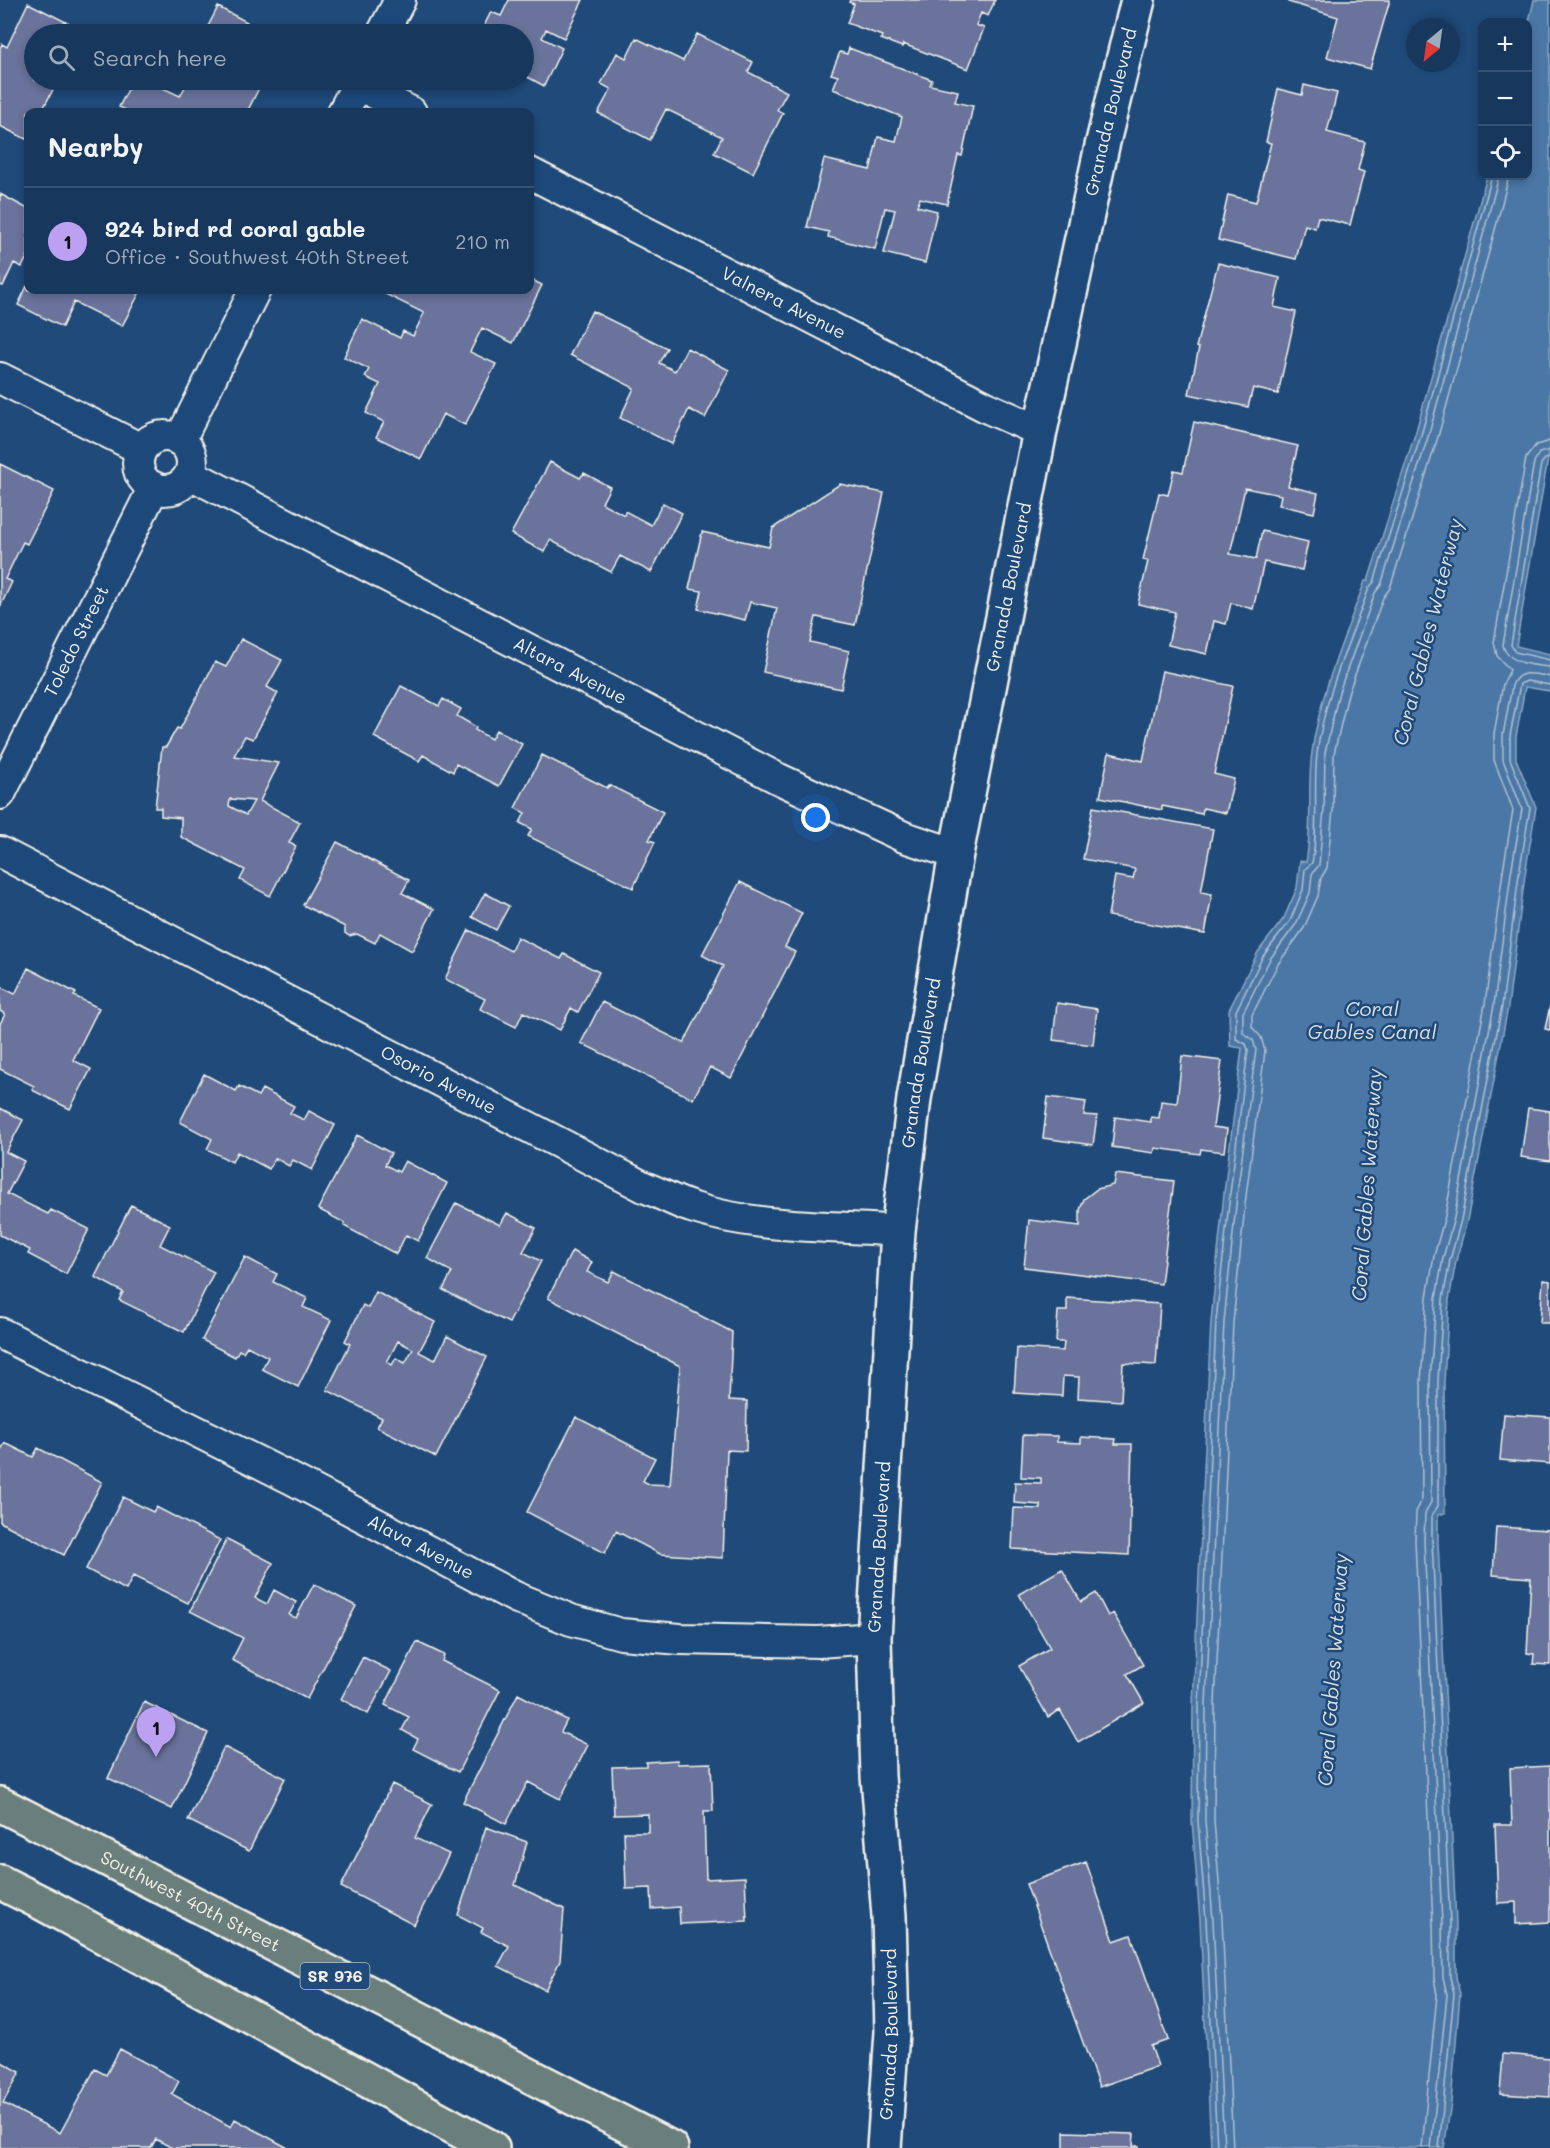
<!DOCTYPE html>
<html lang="en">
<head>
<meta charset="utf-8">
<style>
  :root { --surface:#17385c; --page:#203f62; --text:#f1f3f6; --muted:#9eacbb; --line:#365272; --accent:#bca0f2 }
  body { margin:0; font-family:Mali,sans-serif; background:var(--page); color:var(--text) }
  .controls { position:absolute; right:18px; top:18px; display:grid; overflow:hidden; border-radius:12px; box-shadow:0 3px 9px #0003 }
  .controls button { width:54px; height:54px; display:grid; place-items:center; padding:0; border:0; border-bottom:2px solid var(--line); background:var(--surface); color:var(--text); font:30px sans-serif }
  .compass { position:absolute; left:1406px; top:18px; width:54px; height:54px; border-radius:50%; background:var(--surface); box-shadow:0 3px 9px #0003; rotate:209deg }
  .you { position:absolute; left:816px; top:818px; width:21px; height:21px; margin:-15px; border:4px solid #fff; border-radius:50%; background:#1a73e8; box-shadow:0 0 0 9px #1a73e833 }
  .badge { display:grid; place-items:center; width:39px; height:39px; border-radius:50%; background:var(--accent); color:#111; font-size:20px; font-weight:700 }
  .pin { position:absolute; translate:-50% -50px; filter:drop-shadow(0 2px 3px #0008) }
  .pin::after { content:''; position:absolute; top:32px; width:21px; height:18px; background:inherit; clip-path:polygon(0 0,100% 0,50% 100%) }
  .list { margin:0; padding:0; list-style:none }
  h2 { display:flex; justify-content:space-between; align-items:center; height:78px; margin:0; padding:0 24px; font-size:26px }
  h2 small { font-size:20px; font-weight:400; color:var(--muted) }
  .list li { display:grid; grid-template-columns:39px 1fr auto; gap:18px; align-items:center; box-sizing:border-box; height:108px; padding:0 24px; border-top:2px solid var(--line) }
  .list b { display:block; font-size:22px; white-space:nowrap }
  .list p { margin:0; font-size:20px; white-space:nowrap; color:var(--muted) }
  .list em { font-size:20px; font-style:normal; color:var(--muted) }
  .icon { flex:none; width:33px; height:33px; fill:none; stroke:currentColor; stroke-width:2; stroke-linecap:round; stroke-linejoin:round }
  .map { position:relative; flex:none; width:1550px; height:2148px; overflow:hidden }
  .search { position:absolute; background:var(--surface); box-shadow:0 3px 9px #0003; left:24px; top:24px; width:510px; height:66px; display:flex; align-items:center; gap:15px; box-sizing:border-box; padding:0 21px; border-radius:33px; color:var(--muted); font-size:22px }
  .panel { position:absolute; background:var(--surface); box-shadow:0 3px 9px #0003; left:24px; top:108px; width:510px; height:186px; border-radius:12px }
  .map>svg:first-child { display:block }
</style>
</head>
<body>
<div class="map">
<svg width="1550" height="2148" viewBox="0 0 1550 2148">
  <rect width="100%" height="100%" fill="#1f4a7a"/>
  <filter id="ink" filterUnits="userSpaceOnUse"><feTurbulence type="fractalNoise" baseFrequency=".0167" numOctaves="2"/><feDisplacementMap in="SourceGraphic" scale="12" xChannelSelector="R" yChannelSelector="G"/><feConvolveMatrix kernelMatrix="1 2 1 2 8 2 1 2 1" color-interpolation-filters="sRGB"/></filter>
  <g filter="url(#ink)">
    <path fill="#4b77a6" stroke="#8fa8c0" stroke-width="1.5" d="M1534 0H1550V447L1516 646 1550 654V691L1525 687 1516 737V759L1536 807 1525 875 1508 1007 1467 1221 1456 1261 1449 1300 1444 1382 1445 1513 1438 1515V1541L1456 1923V1977L1460 1994 1451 2103 1444 2148H1211L1200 1920 1192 1821 1193 1703 1211 1321 1224 1193 1242 1048 1230 1046 1229 1010 1258 952 1284 918 1297 888 1300 861 1306 862C1313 826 1307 788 1312 752 1320 693 1345 636 1365 581H1368L1416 431 1487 176H1528V25Z"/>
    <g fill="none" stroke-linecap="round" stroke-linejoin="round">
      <path stroke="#b0c0ce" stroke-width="1.5" d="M1550 450 1539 453 1534 462 1503 645C1506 663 1534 666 1550 667
        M1550 458 1545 459 1541 464 1511 645 1515 652 1550 660
        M1217 2148 1206 1920 1198 1821 1199 1704 1216 1321 1230 1194 1248 1050 1246 1044 1236 1039V1011L1263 956 1290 921 1303 890 1305 869 1312 863C1319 827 1313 790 1317 754 1324 697 1350 641 1369 588L1374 582 1422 432 1492 176
        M1224 2148 1213 1920 1205 1821 1206 1704 1224 1322 1237 1195 1256 1050 1253 1040 1243 1033V1013L1270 959 1296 924 1310 893 1312 874 1319 865 1324 809 1325 753 1339 692 1375 593 1381 585 1429 434 1499 176
        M1233 2148 1222 1919 1214 1820 1215 1704 1233 1323 1246 1196 1265 1051 1261 1037 1252 1027V1015L1278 964 1304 928 1318 896 1321 878 1327 868 1333 810 1334 754 1348 694 1383 598 1390 588 1438 437 1498 219 1509 176
        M1422 2148 1437 1995 1434 1978 1433 1924 1415 1541 1416 1512 1422 1499 1421 1381 1427 1297 1434 1256 1445 1216 1485 1004 1503 871 1513 810 1494 760V734L1503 684 1510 670 1497 656 1494 642 1526 458 1536 445 1550 441
        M1431 2148 1447 1995 1443 1977 1442 1924 1424 1541 1425 1513 1431 1502 1430 1381 1436 1298 1443 1258 1454 1218 1494 1005 1511 873 1522 809 1503 760V735L1512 686C1518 668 1535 674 1550 677
        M1439 2148 1454 1994 1450 1977V1924L1432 1541V1515L1438 1506V1381L1443 1299 1450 1260 1461 1220 1502 1006 1519 874 1530 808 1510 759V736L1520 684 1527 681 1550 685"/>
    </g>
    <path fill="#69739b" stroke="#f4f1e8" stroke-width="1.5" fill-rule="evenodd" d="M509 0H583L564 38 546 29 542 38 562 48 544 86 524 75V34H480L491 12 501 16Z
      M850 0H995L988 16 981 13 976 25 984 28 968 69 903 44 902 47 881 39 882 36 847 23 854 4 849 2Z
      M1288 0H1390L1370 69 1327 57 1338 17 1288 2Z
      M28 3 82 30 80 34H34V80H58L44 107 55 112H28V140L0 126V48L2 44 7 47Z
      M218 7 247 22 243 29 255 34H204Z
      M697 34 753 62 748 72 787 92 777 110 783 113 753 173 714 153 722 137 666 109 650 140 598 113 611 89 601 84 617 53 626 58 636 38 683 61Z
      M849 48 932 80 930 85 958 91 955 102 973 106 962 156 958 155 947 204 920 198 917 206 937 211 925 263 884 253 895 210 885 208 875 249 828 237 829 232 807 227 824 159 870 170 878 137 896 141 902 117 833 89 838 76 831 74 840 52 847 54Z
      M133 80H146L180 96 189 80H263L247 112H130L119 107Z
      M1304 85 1337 93 1327 132 1365 142 1358 170 1364 172 1350 225 1318 217 1315 228 1305 225 1296 259 1218 240 1228 195 1256 202 1271 143 1266 142 1278 89 1302 95Z
      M0 194 28 209V255L22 267 14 263 3 286 0 285Z
      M1218 263 1280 278 1274 307 1296 312 1278 394 1253 388 1248 407 1189 394 1199 348 1196 347Z
      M530 279 542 285 513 343 482 328 470 352 496 364 465 425 443 414 421 459 376 437 384 422 366 413 380 384 365 377 369 369 344 357 362 319 400 338 403 331 413 336 424 313 381 292 382 290H530Z
      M28 284V290H141L122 326 74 302 62 327 18 305Z
      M592 311 667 348 659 363 675 371 687 348 729 370 705 418 689 409 672 444 620 418 634 388 570 355Z
      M1194 422 1298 446 1288 486 1318 493 1314 513 1279 505 1281 495 1245 488 1230 554 1256 559 1262 531 1308 542 1302 570 1264 562 1253 609 1231 603 1226 624 1214 621 1207 654 1168 645 1175 612 1138 604 1148 561 1143 560 1159 493 1168 495 1174 470 1183 472Z
      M550 462 580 478 584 473 610 487 602 503 624 515 625 511 651 525 663 503 682 513 651 572 620 556 611 572 550 540 544 552 511 534Z
      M0 464 54 491 27 544 23 542 5 579 12 582 0 607Z
      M840 484 884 493 855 625 816 617 810 642 849 651 841 689 763 672 777 608 750 602 745 620 698 609 702 591 689 589 702 532 769 547 773 528Z
      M241 639 282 660 267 687 278 693 253 739 245 736 234 756 279 763 260 801 300 822 289 843 296 846 270 896 240 880 245 870 181 837V818L161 816V808H155L162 747H166L177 728 180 729 215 662 226 667ZM230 799 254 801 246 815 229 806Z
      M1162 671 1233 686 1214 774 1234 779 1226 813 1203 808 1202 814 1162 806V810L1100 797 1109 753 1143 761Z
      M401 686 439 706 443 699 461 709 457 716 476 727 475 730 491 739 496 730 522 744 499 786 456 764 453 772 423 755 419 761 374 737Z
      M542 755 607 788 609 785 663 812 649 840 655 842 633 888 528 836 532 829 520 823 525 813 515 808Z
      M1093 807 1213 829 1201 892 1212 894 1205 934 1108 916 1115 876 1133 879 1135 869 1083 859Z
      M337 842 409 880 402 893 434 909 412 951 380 933 375 943 357 934 349 936 345 933V927L303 905Z
      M740 882 802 913 785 947 795 952 731 1078 710 1067 693 1099 581 1043 602 1002 684 1043 723 966 702 955Z
      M485 893 509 906 496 930 472 917Z
      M469 930 511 951 517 937 561 959 564 954 599 972 578 1012 571 1008 560 1030 523 1012 516 1027 480 1009 485 999 445 979Z
      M28 968 76 993 74 996 99 1008 73 1060 91 1069 70 1109 32 1090 34 1086 0 1069V1024L5 1014 0 1011V990L1 987 15 994Z
      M1057 1003 1097 1009 1093 1045 1053 1040Z
      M1550 1006V1030L1545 1029Z
      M1182 1056 1222 1061 1213 1127 1227 1129 1224 1152 1201 1149 1200 1154 1155 1148 1154 1153 1112 1147 1115 1117 1151 1122V1117L1159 1118 1161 1101 1177 1103Z
      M204 1074 236 1091 239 1086 258 1096 262 1089 294 1106 290 1113 304 1120 309 1111 335 1125 312 1170 293 1160 289 1166 275 1158 269 1169 237 1152 232 1162 207 1149 212 1139 180 1122Z
      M1048 1097 1086 1102 1084 1115 1097 1116 1093 1145 1043 1138Z
      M0 1108 23 1120 6 1152 24 1161 7 1194 48 1214 51 1210 89 1229 66 1274 28 1254 30 1250 0 1235Z
      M1528 1108 1550 1111V1161L1521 1157Z
      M357 1135 391 1153 385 1165 399 1172 405 1161 447 1183 418 1241 406 1235 396 1254 344 1226 345 1223 318 1209Z
      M1115 1174 1174 1181 1161 1284 1024 1267 1029 1220 1080 1226V1210L1084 1199 1097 1189 1113 1185Z
      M456 1203 500 1225 507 1213 536 1228 523 1252 541 1261 509 1323 443 1290 452 1272 427 1258Z
      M131 1205 170 1225 160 1245 214 1272 184 1332 119 1300 123 1292 95 1277Z
      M572 1251 592 1262 587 1272 608 1282 614 1271 732 1332 729 1400 747 1401 746 1451 727 1450 723 1558 660 1554 616 1531 605 1553 527 1512 576 1417 655 1458 643 1481 649 1484 670 1485 680 1366 548 1298Z
      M245 1257 277 1274 273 1282 307 1298 303 1307 331 1320 298 1387 262 1369 268 1357 247 1346 243 1352 239 1350 235 1357 202 1340Z
      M1543 1280 1550 1281V1323H1540Z
      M376 1292 435 1322 419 1352 435 1360 447 1336 487 1357 436 1457 377 1427 382 1418 327 1390 350 1344 345 1341 363 1305 368 1308ZM398 1341 413 1349 405 1363 396 1358 392 1365 387 1362Z
      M1067 1298 1160 1304 1156 1365 1123 1363 1121 1401 1078 1398 1079 1377 1063 1376 1062 1396 1014 1393 1017 1348 1063 1351 1064 1342H1056L1058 1311H1067Z
      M1504 1414 1550 1417V1464L1500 1460Z
      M1023 1435 1057 1436V1442L1081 1443V1437L1116 1439 1115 1444H1132L1129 1555 1012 1549 1014 1508 1041 1509V1505L1014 1503 1015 1482 1041 1483V1478L1021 1477Z
      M5 1443 33 1457 38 1448 102 1482 64 1555 0 1522V1452Z
      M123 1497 153 1512 156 1507 220 1540 188 1603 133 1576 126 1590 86 1569Z
      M1496 1527 1550 1530V1665L1533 1664 1534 1654 1527 1653 1531 1578 1493 1575Z
      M227 1539 273 1563 255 1598 267 1604 274 1590 296 1602 289 1615 296 1618 314 1584 356 1606 307 1699 232 1660 243 1638 190 1611Z
      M1062 1569 1081 1602 1096 1593 1108 1616 1113 1613 1143 1665 1127 1674 1144 1703 1078 1742 1060 1710 1048 1717 1019 1666 1050 1648 1019 1594Z
      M417 1642 444 1655 442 1661 500 1690 458 1772 413 1749 418 1739 402 1730 409 1717 385 1705Z
      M363 1657 391 1671 368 1714 341 1699Z
      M518 1694 567 1720 561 1732 588 1745 560 1799 528 1782 506 1824 463 1802Z
      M144 1702 208 1733 172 1809 108 1778Z
      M224 1747 285 1778 249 1851 188 1820Z
      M677 1760 678 1764 711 1763 713 1811H704L706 1879 745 1877 747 1921 680 1924 679 1907 652 1909 651 1888 626 1889 624 1832H648V1814L614 1815 612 1767 646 1766V1762Z
      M1550 1766V1922L1516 1924V1902L1498 1903 1495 1825H1512L1510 1768Z
      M392 1784 432 1804 415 1838 449 1854 414 1925 341 1887Z
      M486 1827 527 1842 515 1885 564 1909 560 1961 545 1990 498 1966 509 1946 481 1932 483 1928 458 1915Z
      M1086 1862 1114 1941 1131 1935 1168 2040 1151 2046 1158 2066 1099 2087 1026 1884Z
      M120 2049 179 2081 172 2094 231 2127 235 2119 288 2148H172L156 2139 151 2148H0V2061L20 2072 3 2103 60 2133 95 2069 106 2075Z
      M1503 2054 1550 2058V2097L1500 2094Z
      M1064 2132 1134 2134 1133 2146H1139V2148H1064Z"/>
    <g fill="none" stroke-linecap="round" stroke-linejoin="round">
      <defs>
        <g id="street">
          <path d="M382 34 400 0"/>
          <path d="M357 84 411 112"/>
          <path d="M343 112 360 80"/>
          <path id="s1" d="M530 173 990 409 1040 431"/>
          <path d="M0 378 141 449"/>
          <circle cx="165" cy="463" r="27"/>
          <path d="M180 440 255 290"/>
          <path id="s2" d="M190 474 777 778 904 837 956 854"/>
          <path id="s3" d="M0 794 154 487"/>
          <path id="s4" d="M0 852 644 1187C660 1193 675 1202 691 1207 756 1229 831 1225 898 1231"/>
          <path id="s5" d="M0 1333 290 1478 515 1597 571 1620 621 1634 680 1639 818 1642 874 1638"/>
        </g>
        <g id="secondary">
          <path id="s6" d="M884 2148 892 2032 889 1916 878 1776 874 1638 898 1231 914 1099 956 854 1040 431 1102 146 1138 0"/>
        </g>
        <g id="primary">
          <path id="s7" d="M0 1804 671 2148"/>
          <path d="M0 1882 44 1904 492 2148"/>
        </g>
      </defs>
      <use href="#street" stroke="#f4f1e8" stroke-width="34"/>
      <use href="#secondary" stroke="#f4f1e8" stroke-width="38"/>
      <use href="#primary" stroke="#f4f1e8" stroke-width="38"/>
      <use href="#street" stroke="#1f4a7a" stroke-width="30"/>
      <use href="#secondary" stroke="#1f4a7a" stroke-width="33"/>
      <use href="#primary" stroke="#6a7f7c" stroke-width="33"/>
    </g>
  </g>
  <g text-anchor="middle" stroke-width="5" stroke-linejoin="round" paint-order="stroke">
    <rect fill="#1f4a7a" stroke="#b4bfc7" stroke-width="1.5" x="300.5" y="1963" width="69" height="26" rx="4.5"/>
    <g font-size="16" font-weight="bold" fill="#f4f1e8">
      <text x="335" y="1982">SR 976</text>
    </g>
    <g font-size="18" fill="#f4f1e8" stroke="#1f4a7a">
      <text dy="6" stroke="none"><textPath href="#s6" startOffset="2058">Granada Boulevard</textPath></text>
      <text dy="6" stroke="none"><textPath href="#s1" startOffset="285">Valnera Avenue</textPath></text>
      <text dy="6" stroke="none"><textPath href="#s6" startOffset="1572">Granada Boulevard</textPath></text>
      <text dy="6" stroke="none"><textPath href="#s3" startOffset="171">Toledo Street</textPath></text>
      <text dy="6" stroke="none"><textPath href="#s2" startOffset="428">Altara Avenue</textPath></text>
      <text dy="6" stroke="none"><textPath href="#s6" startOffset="1088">Granada Boulevard</textPath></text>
      <text dy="6" stroke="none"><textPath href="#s4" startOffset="494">Osorio Avenue</textPath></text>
      <text dy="6" stroke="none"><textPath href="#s5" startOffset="472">Alava Avenue</textPath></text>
      <text dy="6" stroke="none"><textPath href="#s6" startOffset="602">Granada Boulevard</textPath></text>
      <text dy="6" stroke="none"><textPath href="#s7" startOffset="214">Southwest 40th Street</textPath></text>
      <text dy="6" stroke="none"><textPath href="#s6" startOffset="114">Granada Boulevard</textPath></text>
    </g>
    <g font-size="20" font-style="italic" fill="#dbdfde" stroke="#1f4a7a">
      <text transform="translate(1428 632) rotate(-76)" y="7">Coral Gables Waterway</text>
      <text x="1372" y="1016">Coral<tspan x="1372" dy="23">Gables Canal</tspan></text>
      <text transform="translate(1367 1185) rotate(-86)" y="7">Coral Gables Waterway</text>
      <text transform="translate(1333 1670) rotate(-86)" y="7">Coral Gables Waterway</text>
    </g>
  </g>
</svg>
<div class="controls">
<button>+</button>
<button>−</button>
<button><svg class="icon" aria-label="locate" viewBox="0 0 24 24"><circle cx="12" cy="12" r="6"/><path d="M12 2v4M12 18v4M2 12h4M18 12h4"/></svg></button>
</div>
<svg class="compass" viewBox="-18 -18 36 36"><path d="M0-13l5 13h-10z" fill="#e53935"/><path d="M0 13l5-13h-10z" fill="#9eacbb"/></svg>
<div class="you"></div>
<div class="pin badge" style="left:156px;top:1757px">1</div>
<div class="search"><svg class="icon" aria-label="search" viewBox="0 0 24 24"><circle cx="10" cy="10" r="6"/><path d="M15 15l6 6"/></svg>Search here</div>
<section class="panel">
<h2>Nearby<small></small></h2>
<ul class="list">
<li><span class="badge">1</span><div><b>924 bird rd coral gable</b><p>Office · Southwest 40th Street</p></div><em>210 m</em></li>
</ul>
</section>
</div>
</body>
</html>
